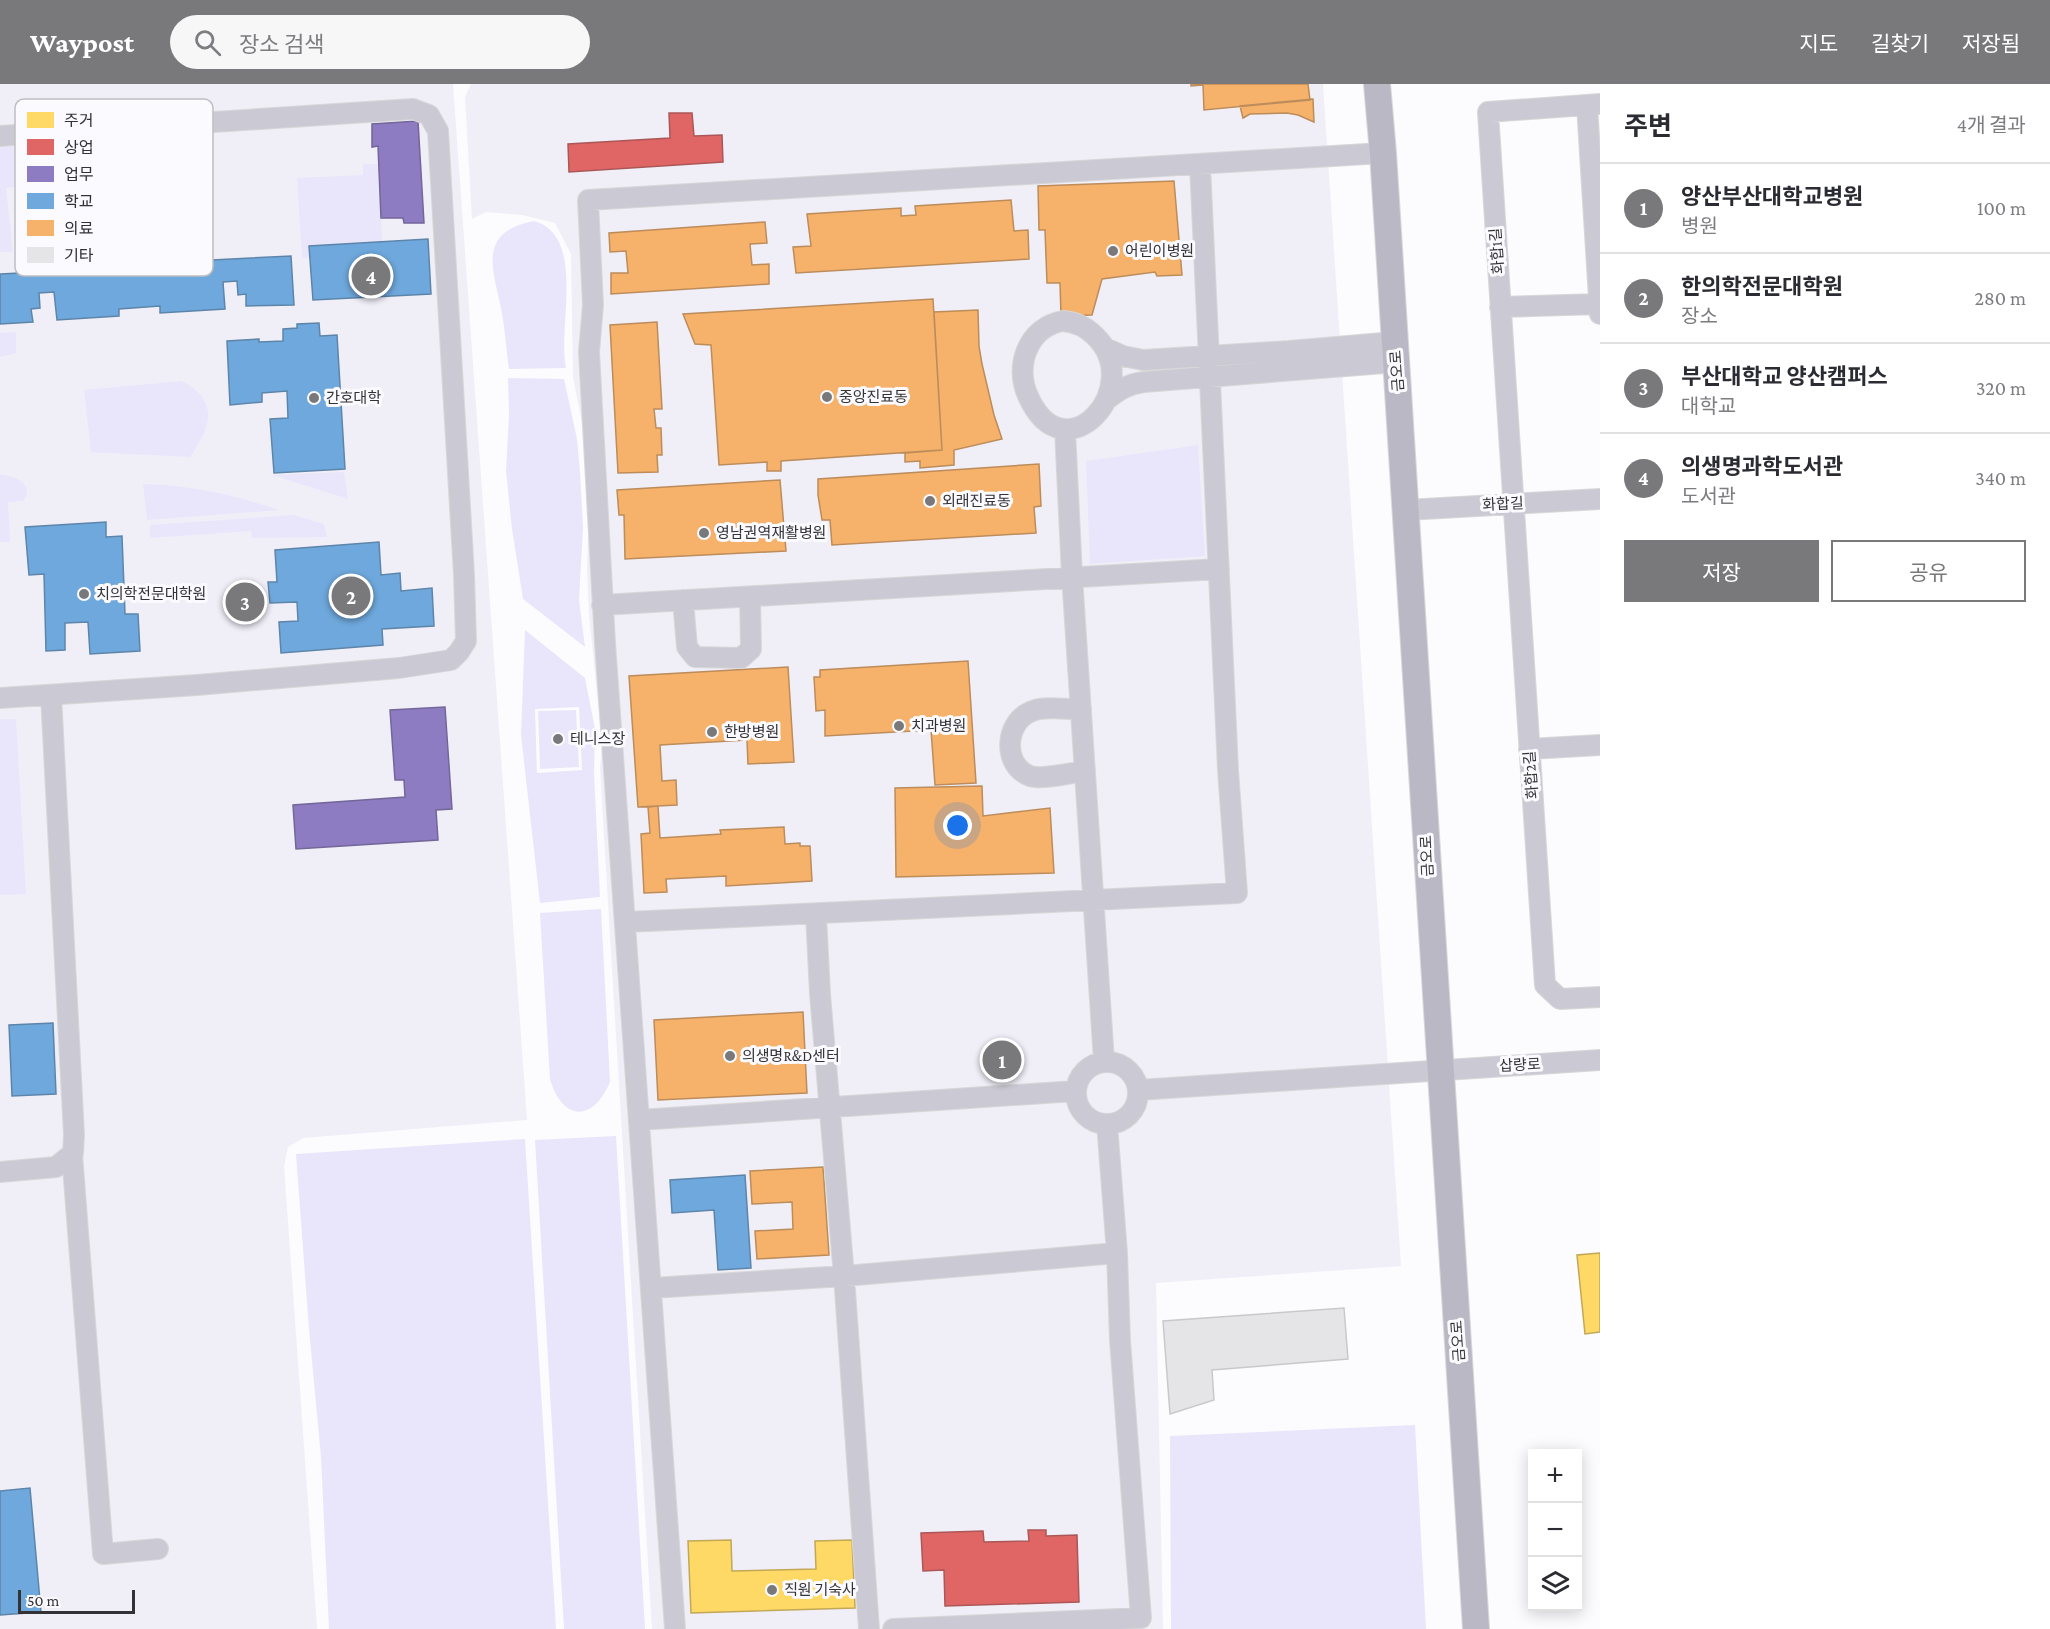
<!DOCTYPE html>
<html lang="ko">
<head>
<meta charset="utf-8">
<style>
  :root { --surface:#fff; --page:#f7f7f7; --text:#2b2b33; --muted:#7c7c81; --line:#e1e1e2; --accent:#79797b }
  body { margin:0; font-family:"Crimson Pro","Noto Sans KR",serif; background:var(--page); color:var(--text) }
  .controls { position:absolute; right:18px; bottom:18px; display:grid; overflow:hidden; border-radius:0px; box-shadow:0 3px 15px #0003 }
  .controls button { width:54px; height:54px; display:grid; place-items:center; padding:0; border:0; border-bottom:2px solid var(--line); background:var(--surface); color:var(--text); font:30px sans-serif }
  .scale { position:absolute; left:18px; bottom:15px; width:117px; box-sizing:border-box; padding-left:6px; border:3px solid #333335; border-top:0; font-size:16px; line-height:21px; white-space:nowrap; color:#333335; -webkit-text-stroke:4px #fbfaff; paint-order:stroke }
  .you { position:absolute; left:958px; top:742px; width:21px; height:21px; margin:-15px; border:4px solid #fff; border-radius:50%; background:#1a73e8; box-shadow:0 0 0 9px #1a73e833 }
  .badge { display:grid; place-items:center; width:39px; height:39px; border-radius:50%; background:var(--accent); color:#fff; font-size:20px; font-weight:700 }
  .pin { position:absolute; translate:-50% -50%; border:3px solid #fff; box-shadow:0 2px 6px #0006 }
  .list { margin:0; padding:0; list-style:none }
  h2 { display:flex; justify-content:space-between; align-items:center; height:78px; margin:0; padding:0 24px; font-size:26px }
  h2 small { font-size:20px; font-weight:400; color:var(--muted) }
  .list li { display:grid; grid-template-columns:39px 1fr auto; gap:18px; align-items:center; box-sizing:border-box; height:90px; padding:0 24px; border-top:2px solid var(--line) }
  .list b { display:block; font-size:22px; white-space:nowrap }
  .list p { margin:0; font-size:20px; white-space:nowrap; color:var(--muted) }
  .list em { font-size:20px; font-style:normal; color:var(--muted) }
  .actions { display:flex; gap:12px; padding:18px 24px }
  .actions a { flex:1; padding:14px 0; border:2px solid var(--accent); border-radius:0px; text-align:center; font-size:21px; color:var(--accent) }
  .actions .main { background:var(--accent); color:#fff }
  .icon { flex:none; width:33px; height:33px; fill:none; stroke:currentColor; stroke-width:2; stroke-linecap:round; stroke-linejoin:round }
  .map { position:relative; flex:none; width:1600px; height:1545px; overflow:hidden }
  header { display:flex; align-items:center; gap:36px; box-sizing:border-box; height:84px; padding:0 30px; background:var(--accent); color:#fff }
  header strong { font-size:28px }
  nav { display:flex; gap:33px; margin-inline-start:auto; font-size:21px }
  .search { width:420px; height:54px; background:var(--page); display:flex; align-items:center; gap:15px; box-sizing:border-box; padding:0 21px; border-radius:33px; color:var(--muted); font-size:22px }
  main { display:flex }
  aside { flex:1; background:var(--surface) }
  .map>svg:first-child { display:block }
</style>
</head>
<body>
<header>
<strong>Waypost</strong>
<div class="search"><svg class="icon" aria-label="search" viewBox="0 0 24 24"><circle cx="10" cy="10" r="6"/><path d="M15 15l6 6"/></svg>장소 검색</div>
<nav><a>지도</a><a>길찾기</a><a>저장됨</a></nav>
</header>
<main>
<div class="map">
<svg width="1600" height="1545" viewBox="0 0 1600 1545">
  <rect width="100%" height="100%" fill="#fcfbfe"/>
  <path fill="#f0eff8" d="M0 0H453L527 1036 303 1054 288 1063 284 1082 317 1545H0Z
    M471 0H1323L1401 1182 1156 1199 1163 1545H652L605 769 600 684 602 660 589 531 587 486 589 415 583 344 573 293 571 170 555 139 522 131 486 128 472 135 465 13Z"/>
  <path fill="#e9e6fc" fill-rule="evenodd" d="M25 62 27 102 6 104 13 168H0V63Z
    M363 80H379L382 157 310 162V174H302L297 94 363 91Z
    M534 137C587 152 557 244 566 284L509 285C506 265 505 244 501 224 492 182 478 148 534 137Z
    M16 248V269L0 273V249Z
    M508 294 564 295 577 355 580 388 583 443 579 516 585 563 523 515 512 445 506 387 509 331Z
    M182 297C221 318 210 344 190 373L91 368 84 306Z
    M1198 361 1205 472 1090 480 1086 377Z
    M344 388 348 415 272 391Z
    M0 391C15 391 36 401 23 417L8 418 10 458H0Z
    M143 400C191 401 234 411 279 426L147 436Z
    M294 431 324 440 327 453 252 454 251 447 150 454V441Z
    M525 546 585 594 595 645 594 689 600 813 540 819 521 651ZM579 623 582 686 537 689 535 625Z
    M576 626 579 683 540 685 538 627Z
    M0 635H16L26 810 0 811Z
    M601 825 610 998C593 1039 562 1037 550 995L540 829Z
    M616 1052 645 1545H564L535 1056Z
    M525 1055 556 1545H329L321 1373 309 1245 296 1070Z
    M1415 1341 1426 1545H1171L1170 1352Z"/>
  <path fill="#ffd966" stroke="#c2a757" stroke-width="1.5" d="M1600 1169V1248L1585 1250 1577 1171Z
    M731 1456 732 1487 816 1485 815 1457 852 1456 855 1524 691 1529 688 1457Z"/>
  <path fill="#e06666" stroke="#ac5757" stroke-width="1.5" d="M669 29H692L694 52 722 51 723 78 569 88 568 60 670 54Z
    M1028 1446H1046V1452L1077 1451 1079 1518 945 1522 944 1486 923 1487 921 1449 983 1447 984 1458 1029 1457Z"/>
  <path fill="#8e7cc3" stroke="#736698" stroke-width="1.5" d="M418 37 424 139H404L403 134H381L378 62 372 63V40Z
    M445 623 452 725 436 726 438 756 296 765 293 721 405 713 404 696H395L390 626Z"/>
  <path fill="#6fa8dc" stroke="#5d85aa" stroke-width="1.5" d="M185 56 192 177 291 172 294 221 246 222V210L238 211 237 197 223 198 225 225 160 229V222L119 225V232L57 236 54 208 39 209 40 224 31 225 33 238 0 240V190L80 186 75 61Z
    M428 155 431 210 313 216 309 162Z
    M319 239 320 252 337 251 345 385 274 389 270 335 288 334 287 307 262 309V318L230 321 227 257 259 255V258L283 257V245L297 244V240Z
    M106 438V453L122 452 125 530H138L140 567 90 570 88 538 65 539V566L46 567 44 490 29 491 25 443Z
    M379 458 381 491 400 489 401 507 432 504 434 542 382 545 383 561 281 569 279 538 298 537 297 518 270 519 268 498H277L275 466Z
    M53 939 56 1010 12 1012 9 941Z
    M745 1091 751 1184 718 1186 714 1126 672 1129 670 1096Z
    M30 1404 41 1528 0 1531V1407Z"/>
  <path fill="#f6b26b" stroke="#bc8c5b" stroke-width="1.5" d="M1191 0H1308L1310 16 1204 26 1203 1 1191 2Z
    M1313 15 1314 38 1298 31 1287 29 1250 30 1243 34 1240 22Z
    M1174 97 1182 191 1157 192 1155 188 1102 195 1092 231 1061 232 1060 199H1047L1045 146H1039L1038 102Z
    M1011 116 1014 147 1028 146 1029 175 796 189 793 163 811 162 807 130 901 124V132L916 131 915 122Z
    M765 138 767 159 750 160 752 181 769 180V200L611 210V189H628L626 167 610 168 609 149Z
    M933 215 942 366 781 377V387H767V378L719 381 711 261 695 260 683 230Z
    M978 226 979 262 982 280 994 331 1002 355 954 366V381L920 384V377L905 378V369L942 366 934 228Z
    M657 238 662 325H654L656 344H661L662 371H657L658 388 618 389 610 241Z
    M1039 380 1041 422 1034 423 1036 449 832 461 830 436H822L818 411V395Z
    M780 396 786 467 625 475 624 431H619L617 406Z
    M968 577 976 699 935 701 931 646 825 652V626L816 627 814 593H820V586Z
    M788 583 794 678 748 680 747 656 660 661 662 697 676 696 677 721 638 723 629 592Z
    M982 702 983 732 1050 724 1054 789 896 793 895 704Z
    M658 722 660 754 721 750 720 746 784 743 785 760 800 759V762H810L812 797 726 802V792L666 795 667 808 644 809 641 750 650 749 648 723Z
    M803 928 807 1009 658 1016 654 936Z
    M823 1083 829 1171 757 1175 755 1147 793 1145 792 1118 752 1120 750 1087Z"/>
  <path fill="#e5e4e6" stroke="#c9c9cb" stroke-width="1.5" d="M1344 1224 1348 1275 1212 1286 1214 1316 1170 1330 1163 1237Z"/>
  <g fill="none" stroke-linecap="round" stroke-linejoin="round">
    <defs>
      <path id="minor" d="M1600 20 1488 28 1545 901 1560 915 1600 913
        M1587 21 1600 230
        M0 52 413 25 429 31 438 47 464 491 466 557 459 568 451 576 399 584 197 601 0 614
        M1500 223 1600 220
        M1063 237C1076 238 1086 243 1095 252 1147 302 1065 395 1028 312 1014 282 1028 243 1063 237Z
        M1105 264 1123 272 1143 276 1289 267 1395 258
        M1106 316C1119 306 1128 300 1144 298L1397 278
        M1065 346 1072 492 1104 977
        M1406 426 1600 415
        M683 516 687 563 695 573 741 574 751 565 750 513
        M602 521 1219 485
        M1081 625C1066 626 1044 621 1030 628 1005 639 1002 681 1030 692 1042 696 1071 689 1085 687
        M1529 665 1600 661
        M816 831 820 910 844 1192 869 1545
        M626 838C830 830 1033 818 1237 809L1228 686 1200 81
        M1076 1009a31 31 0 1 1 62 0a31 31 0 1 1-62 0Z
        M1138 1006 1600 976
        M639 1036 1075 1007
        M72 1070 103 1470 158 1465
        M0 1088 56 1083 73 1069 74 1051 51 611
        M652 1204 844 1192 1117 1169
        M675 1545 605 559 589 268 593 221 588 116 1383 69
        M893 1545 1141 1534 1120 1256 1117 1169 1107 1040"/>
      <path id="major" d="M1377 0 1383 69 1476 1545"/>
    </defs>
    <use href="#minor" stroke="#d8d8d9" stroke-width="22"/>
    <use href="#major" stroke="#d8d8d9" stroke-width="28"/>
    <use href="#minor" stroke="#cbc9d3" stroke-width="20"/>
    <use href="#major" stroke="#bab8c4" stroke-width="26"/>
  </g>
  <g fill="#79797b" stroke="#fbfaff" stroke-width="2">
    <circle cx="1113" cy="167" r="6"/>
    <circle cx="827" cy="313" r="6"/>
    <circle cx="314" cy="314" r="6"/>
    <circle cx="930" cy="417" r="6"/>
    <circle cx="704" cy="449" r="6"/>
    <circle cx="84" cy="510" r="6"/>
    <circle cx="899" cy="642" r="6"/>
    <circle cx="712" cy="648" r="6"/>
    <circle cx="558" cy="655" r="6"/>
    <circle cx="730" cy="972" r="6"/>
    <circle cx="772" cy="1506" r="6"/>
  </g>
  <g text-anchor="middle" stroke-width="6" stroke-linejoin="round" paint-order="stroke">
    <g font-size="15" fill="#333335" stroke="#fbfaff" text-anchor="start">
      <text x="1125" y="172">어린이병원</text>
      <text x="839" y="318">중앙진료동</text>
      <text x="326" y="319">간호대학</text>
      <text x="942" y="422">외래진료동</text>
      <text x="716" y="454">영남권역재활병원</text>
      <text x="96" y="515">치의학전문대학원</text>
      <text x="911" y="647">치과병원</text>
      <text x="724" y="653">한방병원</text>
      <text x="570" y="660">테니스장</text>
      <text x="742" y="977">의생명R&amp;D센터</text>
      <text x="784" y="1511">직원 기숙사</text>
    </g>
    <g font-size="15" fill="#333335" stroke="#fbfaff">
      <text transform="translate(1497 167) rotate(-94)" y="5">화합1길</text>
      <text transform="translate(1397 287) rotate(-94)" y="5">금오로</text>
      <text transform="translate(1503 420) rotate(-3)" y="5">화합길</text>
      <text transform="translate(1531 691) rotate(-94)" y="5">화합2길</text>
      <text transform="translate(1427 772) rotate(-93)" y="5">금오로</text>
      <text transform="translate(1520 981) rotate(-3)" y="5">삽량로</text>
      <text transform="translate(1458 1257) rotate(-94)" y="5">금오로</text>
    </g>
  </g>
  <rect x="15" y="15" width="198" height="177" rx="9" fill="#fbfaff" stroke="#bfbec2" stroke-width="1.5"/>
  <rect x="27" y="28" width="27" height="16" fill="#ffd966"/>
  <rect x="27" y="55" width="27" height="16" fill="#e06666"/>
  <rect x="27" y="82" width="27" height="16" fill="#8e7cc3"/>
  <rect x="27" y="109" width="27" height="16" fill="#6fa8dc"/>
  <rect x="27" y="136" width="27" height="16" fill="#f6b26b"/>
  <rect x="27" y="163" width="27" height="16" fill="#e5e4e6"/>
  <g font-size="16" fill="#333335">
    <text x="64" y="42">주거</text>
    <text x="64" y="69">상업</text>
    <text x="64" y="96">업무</text>
    <text x="64" y="123">학교</text>
    <text x="64" y="150">의료</text>
    <text x="64" y="177">기타</text>
  </g>
</svg>
<div class="controls">
<button>+</button>
<button>−</button>
<button><svg class="icon" aria-label="layers" viewBox="0 0 24 24"><path d="M12 4l9 5-9 5-9-5zM3 14l9 5 9-5"/></svg></button>
</div>
<div class="scale">50 m</div>
<div class="you"></div>
<div class="pin badge" style="left:1002px;top:976px">1</div>
<div class="pin badge" style="left:351px;top:512px">2</div>
<div class="pin badge" style="left:245px;top:518px">3</div>
<div class="pin badge" style="left:371px;top:192px">4</div>
</div>
<aside>
<h2>주변<small>4개 결과</small></h2>
<ul class="list">
<li><span class="badge">1</span><div><b>양산부산대학교병원</b><p>병원</p></div><em>100 m</em></li>
<li><span class="badge">2</span><div><b>한의학전문대학원</b><p>장소</p></div><em>280 m</em></li>
<li><span class="badge">3</span><div><b>부산대학교 양산캠퍼스</b><p>대학교</p></div><em>320 m</em></li>
<li><span class="badge">4</span><div><b>의생명과학도서관</b><p>도서관</p></div><em>340 m</em></li>
</ul>
<div class="actions"><a class="main">저장</a><a>공유</a></div>
</aside>
</main>
</body>
</html>
